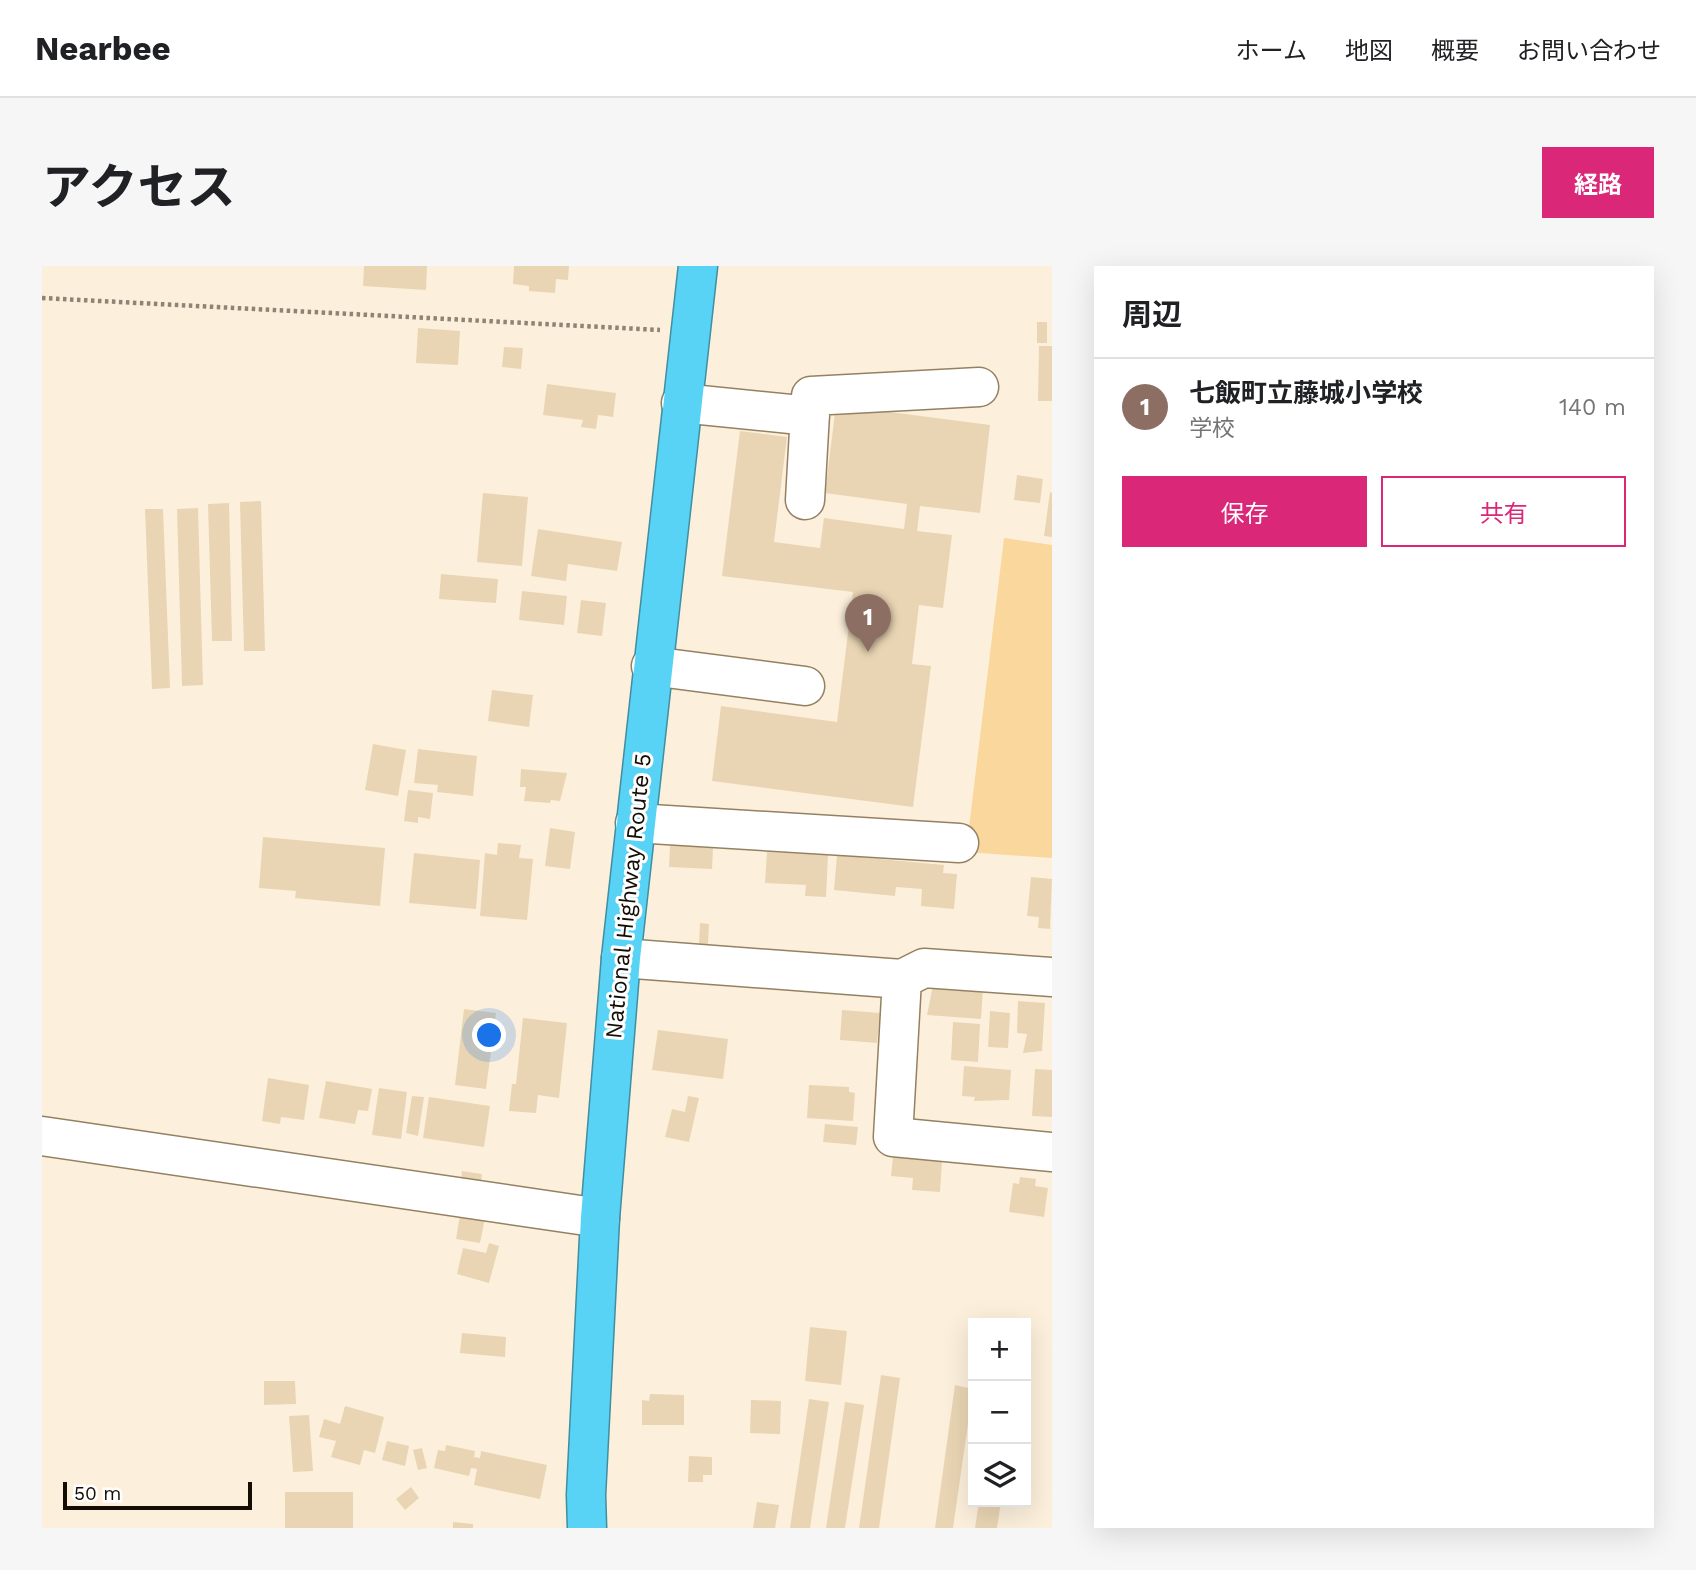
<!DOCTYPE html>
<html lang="ja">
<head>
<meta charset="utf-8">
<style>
  :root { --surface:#fff; --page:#f6f6f6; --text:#202124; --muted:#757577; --line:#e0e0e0; --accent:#db2777 }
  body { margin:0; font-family:"Work Sans","Noto Sans JP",sans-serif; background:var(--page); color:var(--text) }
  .controls { position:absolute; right:21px; bottom:21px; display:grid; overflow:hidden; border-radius:0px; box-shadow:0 7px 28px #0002 }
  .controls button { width:63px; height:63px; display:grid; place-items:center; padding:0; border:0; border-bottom:2px solid var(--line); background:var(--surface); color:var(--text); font:35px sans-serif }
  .scale { position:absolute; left:21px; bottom:18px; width:189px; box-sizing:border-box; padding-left:7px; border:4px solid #140d03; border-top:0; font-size:19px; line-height:24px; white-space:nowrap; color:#140d03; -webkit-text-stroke:5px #fff; paint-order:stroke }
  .you { position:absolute; left:448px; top:770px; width:24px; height:24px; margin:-18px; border:5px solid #fff; border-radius:50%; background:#1a73e8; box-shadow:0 0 0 10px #1a73e833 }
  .badge { display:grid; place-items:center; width:46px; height:46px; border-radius:50%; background:var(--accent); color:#fff; font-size:23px; font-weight:700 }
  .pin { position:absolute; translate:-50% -58px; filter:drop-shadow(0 2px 4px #0008) }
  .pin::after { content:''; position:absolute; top:37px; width:24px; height:21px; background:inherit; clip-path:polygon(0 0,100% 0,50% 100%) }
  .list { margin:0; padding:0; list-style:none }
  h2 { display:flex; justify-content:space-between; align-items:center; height:91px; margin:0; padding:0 28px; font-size:30px }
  h2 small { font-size:23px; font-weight:400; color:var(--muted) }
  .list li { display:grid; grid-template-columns:46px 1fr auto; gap:21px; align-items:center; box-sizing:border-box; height:98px; padding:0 28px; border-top:2px solid var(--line) }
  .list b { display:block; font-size:26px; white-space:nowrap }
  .list p { margin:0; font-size:23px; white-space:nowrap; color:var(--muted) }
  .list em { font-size:23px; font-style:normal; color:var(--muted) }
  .actions { display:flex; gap:14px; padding:21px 28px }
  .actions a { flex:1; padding:16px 0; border:2px solid var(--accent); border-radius:0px; text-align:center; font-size:24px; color:var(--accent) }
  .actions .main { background:var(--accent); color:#fff }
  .icon { flex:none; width:38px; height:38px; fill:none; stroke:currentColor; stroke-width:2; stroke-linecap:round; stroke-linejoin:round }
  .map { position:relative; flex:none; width:1010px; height:1262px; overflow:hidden; border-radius:0px }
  header { display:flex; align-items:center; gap:42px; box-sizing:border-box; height:98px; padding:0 35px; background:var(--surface); border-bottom:2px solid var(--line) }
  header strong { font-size:33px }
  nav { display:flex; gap:38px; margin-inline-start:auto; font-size:24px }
  .intro { display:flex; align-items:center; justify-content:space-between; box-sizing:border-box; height:168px; padding:0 42px }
  h1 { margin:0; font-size:49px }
  .button { padding:18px 32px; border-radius:0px; background:var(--accent); color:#fff; font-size:24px; font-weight:700 }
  main { display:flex; gap:42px; padding:0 42px }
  aside { flex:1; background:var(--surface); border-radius:0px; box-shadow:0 7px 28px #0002 }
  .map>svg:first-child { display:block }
</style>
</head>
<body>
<header>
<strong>Nearbee</strong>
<nav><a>ホーム</a><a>地図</a><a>概要</a><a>お問い合わせ</a></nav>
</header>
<div class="intro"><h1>アクセス</h1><a class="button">経路</a></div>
<main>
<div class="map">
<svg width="1010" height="1262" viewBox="0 0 1010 1262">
  <rect width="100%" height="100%" fill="#fcf0dc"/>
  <path fill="#fad79c" d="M962 272 1010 279V592L924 586Z"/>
  <path fill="#e9d5b3" d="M322 0H385L384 24 321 20Z
    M472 0H527L526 14 514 13 513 27 487 25V20L471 18Z
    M995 56H1005V77H995Z
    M376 62 418 65 416 99 374 97Z
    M997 80H1010V135H996Z
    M462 81 481 82 479 103 460 101Z
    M505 118 574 127 571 151 556 149 554 163 539 161 541 154 501 149Z
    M794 139 948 159 938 247 878 240 875 265 910 269 901 342 877 339 870 398 889 400 871 541 670 515 679 440 795 456 811 326 680 310 698 165 745 171 732 276 778 282 782 252 862 263 865 238 783 227Z
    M975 209 1001 213 998 237 972 234Z
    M1008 226 1010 227V271L1002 270Z
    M441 227 486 231 480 300 435 296Z
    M219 235 223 385H202L198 236Z
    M187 237 190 375H170L166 238Z
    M156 242 161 419 140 420 135 243Z
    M103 243H121L128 422 110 423Z
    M496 263 580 276 575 305 526 298 524 315 489 310Z
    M399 308 456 313 454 337 397 333Z
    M480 325 525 330 522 359 477 354Z
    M539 334 564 337 560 370 535 367Z
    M450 424 491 429 487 461 446 455Z
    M331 478 364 484 356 530 323 524Z
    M376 483 435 490 431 530 395 526 396 519 372 517Z
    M479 503 525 507 518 535 509 534 508 537 482 535 484 521H478Z
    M366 524 391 527 388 553 376 551V557L362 555Z
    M508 562 533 566 528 603 503 600Z
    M221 571 343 582 338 640 253 632 254 625 217 622Z
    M456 577 479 579 477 592 491 593 485 654 438 650 443 587 455 589Z
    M628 579 671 582 670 603 627 601Z
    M725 586 786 589 784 631 763 630 764 619 723 617Z
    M372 587 438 594 434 643 367 637Z
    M795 589 902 599 901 607 915 608 912 643 879 640 880 623 854 621 853 630 792 624Z
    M989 611 1010 613 1008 663 996 662 997 651 985 650Z
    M658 657 667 658 666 678H657Z
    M891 719 941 722 939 753 885 749Z
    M976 735 1003 737 1000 785 981 787 985 768 975 767Z
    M422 743 454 747 444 823 413 819Z
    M800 744 838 747 835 777 798 774Z
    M948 745 968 747 966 782 946 781Z
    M481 752 525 757 517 832 496 829 494 847 467 845 470 818H474Z
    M911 756 938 758 936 796 909 794Z
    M616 764 686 773 681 813 610 804Z
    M922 800 969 804 967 834 932 835 933 831 920 830Z
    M993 803 1010 804V851L990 850Z
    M226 812 267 819 262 854 239 851 238 858 220 855Z
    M284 815 330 823 326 845 316 844 313 858 277 852Z
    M767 819 807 821V826L813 827 811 855 765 852Z
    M337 822 365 826 359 873 330 869Z
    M370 830 382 831 376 870 364 867Z
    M646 830 657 832 647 876 623 871 630 843 643 846Z
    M387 831 448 840 442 881 381 872Z
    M783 858 816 861 814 879 781 876Z
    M851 891 900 895 898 926 870 924 871 912 849 910Z
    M420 905 440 908 438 928 418 925Z
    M978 911 994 913 993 920 1006 922 1002 951 967 946 971 917 977 918Z
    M419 943 444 947 438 977 414 973Z
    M447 977 457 980 447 1017 415 1008 421 982 444 987Z
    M768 1061 805 1065 799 1119 763 1115Z
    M420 1067 464 1071 463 1091 418 1087Z
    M839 1109 858 1112 837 1262H817Z
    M222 1115H253L254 1138 222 1139Z
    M913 1119 931 1123 911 1262H893Z
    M608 1128 642 1129V1159H600V1134L607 1135Z
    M767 1133 787 1136 768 1262H748Z
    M709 1134 739 1135 738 1168 708 1167Z
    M803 1136 822 1139 803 1262H784Z
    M303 1140 342 1151 333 1187 322 1184 318 1199 289 1191 294 1175 277 1171 282 1153 298 1158Z
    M267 1149 271 1205 251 1206 247 1150Z
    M345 1175 367 1180 363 1200 340 1194Z
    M404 1179 433 1185 432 1191 438 1192 439 1185 505 1199 498 1233 432 1219 435 1203 429 1202 427 1210 392 1202 396 1184 403 1185Z
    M380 1182 385 1202 376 1204 371 1184Z
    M647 1190 670 1191V1209H661V1216H646Z
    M369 1221 377 1232 363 1244 354 1233Z
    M243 1226H311V1262H243Z
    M715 1236 737 1239 733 1262H711Z
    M937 1236H959L955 1262H933Z
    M411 1256 431 1258V1262H411Z"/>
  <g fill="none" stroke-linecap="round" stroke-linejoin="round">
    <defs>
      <path id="minor" d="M639 137 768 150
        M763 234 769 130 937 121
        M609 400 763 420
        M593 557 917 577
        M579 692 860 713 882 702 1010 711
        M860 713 851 871 1010 886
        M0 870 558 952"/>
      <path id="highway" d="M545 1262 544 1229 558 952 579 692 656 0"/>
    </defs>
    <use href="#minor" stroke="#948162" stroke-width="41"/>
    <use href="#highway" stroke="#408ea0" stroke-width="41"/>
    <path stroke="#8e8475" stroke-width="4.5" stroke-dasharray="3.5 3.5" stroke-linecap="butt" d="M0 32 618 64"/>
    <use href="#minor" stroke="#fff" stroke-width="38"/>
    <use href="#highway" stroke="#58d3f5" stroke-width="38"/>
  </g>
  <g text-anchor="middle" stroke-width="6" stroke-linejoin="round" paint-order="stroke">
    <g font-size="23" fill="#140d03" stroke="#fff">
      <text transform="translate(586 630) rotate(-84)" y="8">National Highway Route 5</text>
    </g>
  </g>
</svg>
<div class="controls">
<button>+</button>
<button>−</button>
<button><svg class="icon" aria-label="layers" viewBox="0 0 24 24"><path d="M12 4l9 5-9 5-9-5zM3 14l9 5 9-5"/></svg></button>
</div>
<div class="scale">50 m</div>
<div class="you"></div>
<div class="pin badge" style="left:826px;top:386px;background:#8d6e63">1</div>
</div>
<aside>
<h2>周辺<small></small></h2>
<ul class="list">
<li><span class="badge" style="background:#8d6e63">1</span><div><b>七飯町立藤城小学校</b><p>学校</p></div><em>140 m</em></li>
</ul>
<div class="actions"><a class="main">保存</a><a>共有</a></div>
</aside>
</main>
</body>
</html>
